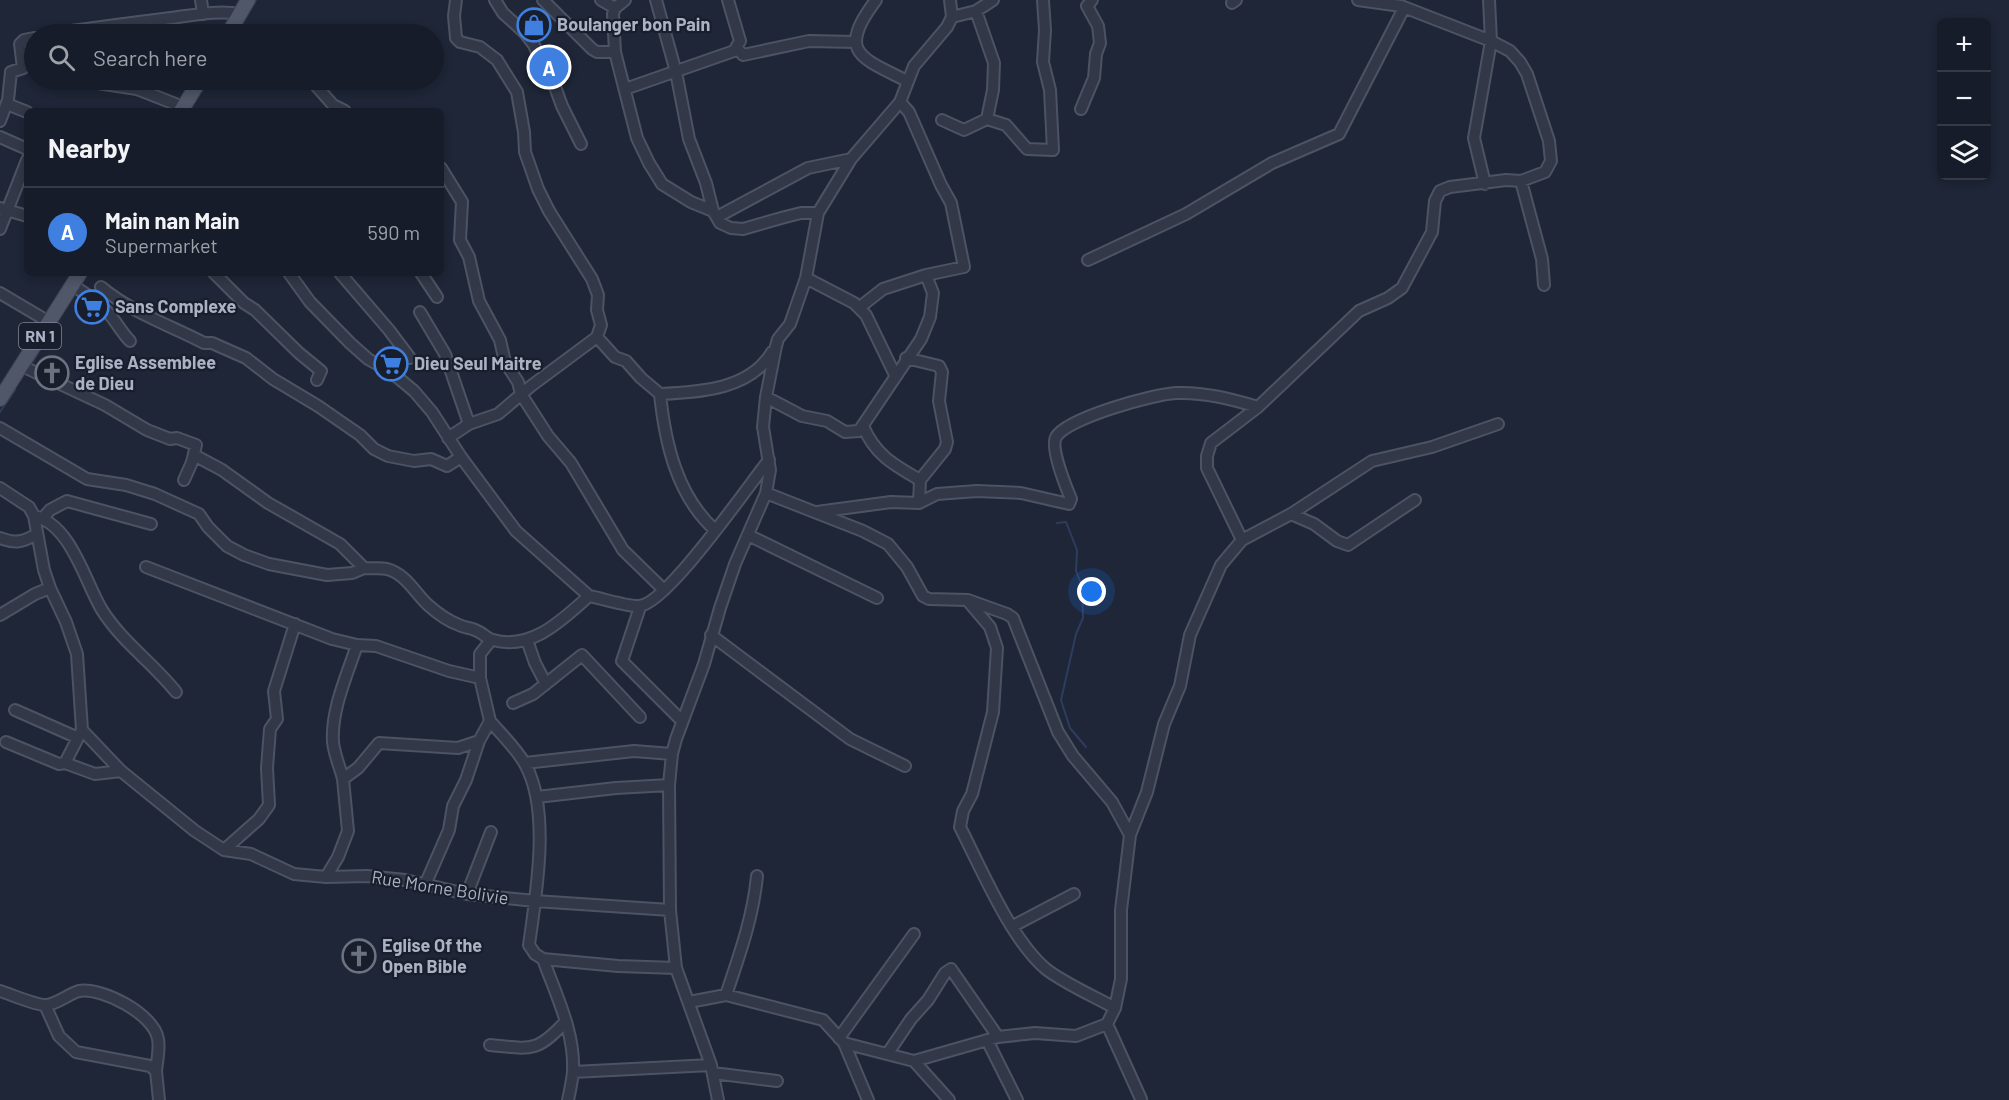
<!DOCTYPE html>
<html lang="en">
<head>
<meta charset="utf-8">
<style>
  :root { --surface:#161c29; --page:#232935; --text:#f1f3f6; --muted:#9ea1a8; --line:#353a46; --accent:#799dfc }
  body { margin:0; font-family:Barlow,sans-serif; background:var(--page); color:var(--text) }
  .controls { position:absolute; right:18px; top:18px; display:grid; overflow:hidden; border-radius:9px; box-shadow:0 3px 9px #0003 }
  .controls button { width:54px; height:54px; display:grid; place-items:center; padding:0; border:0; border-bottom:2px solid var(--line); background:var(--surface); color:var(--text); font:30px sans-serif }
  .you { position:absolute; left:1092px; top:592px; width:21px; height:21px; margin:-15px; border:4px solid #fff; border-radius:50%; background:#1a73e8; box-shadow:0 0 0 9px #1a73e833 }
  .badge { display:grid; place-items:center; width:39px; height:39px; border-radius:50%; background:var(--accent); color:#fff; font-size:20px; font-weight:700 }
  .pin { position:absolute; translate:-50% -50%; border:3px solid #fff; box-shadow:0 2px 6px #0006 }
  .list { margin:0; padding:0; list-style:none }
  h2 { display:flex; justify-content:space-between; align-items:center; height:78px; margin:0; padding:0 24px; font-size:26px }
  h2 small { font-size:20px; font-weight:400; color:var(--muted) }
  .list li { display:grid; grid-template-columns:39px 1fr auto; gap:18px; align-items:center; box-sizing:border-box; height:90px; padding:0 24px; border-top:2px solid var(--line) }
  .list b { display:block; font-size:22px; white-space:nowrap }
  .list p { margin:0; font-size:20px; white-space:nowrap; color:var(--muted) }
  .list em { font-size:20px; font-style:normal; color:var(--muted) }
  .icon { flex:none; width:33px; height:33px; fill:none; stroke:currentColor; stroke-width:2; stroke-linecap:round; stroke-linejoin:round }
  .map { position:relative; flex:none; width:2009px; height:1100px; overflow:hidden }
  .search { position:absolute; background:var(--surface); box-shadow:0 3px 9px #0003; left:24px; top:24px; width:420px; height:66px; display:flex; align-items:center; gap:15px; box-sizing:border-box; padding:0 21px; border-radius:33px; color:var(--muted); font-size:22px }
  .panel { position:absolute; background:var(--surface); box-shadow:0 3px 9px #0003; left:24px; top:108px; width:420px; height:168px; border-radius:9px }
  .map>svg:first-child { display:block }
</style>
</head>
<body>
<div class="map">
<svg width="2009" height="1100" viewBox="0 0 2009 1100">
  <rect width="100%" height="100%" fill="#1e2637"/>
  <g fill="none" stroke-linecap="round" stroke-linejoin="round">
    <path stroke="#2f3d5d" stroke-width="2" d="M236 34 256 0
      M200 92 208 80
      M33 361 70 301
      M0 412 15 390
      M1057 523 1066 522 1077 550 1076 571 1082 586 1083 618 1076 634 1061 700 1070 728 1086 747"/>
    <defs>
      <path id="minor" d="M201 0 203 14
        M456 0 454 16 456 38 460 42 480 47 497 60 517 92 524 132 525 152 538 189 549 211 592 279 598 295 597 310 601 325 597 337
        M495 0 503 13 525 33 534 45 543 66 554 84 562 106 581 144
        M543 0 592 49 597 52H615
        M601 0 615 8
        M625 0 615 8 613 14 615 52 637 138 649 163 662 184 691 202 713 211 720 223 731 228 743 229 785 217 801 213H818
        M656 0 676 72 689 139 706 183 713 211
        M876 0C837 52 859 57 907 81
        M1232 3 1236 0
        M976 11 994 63 993 90 987 119
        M952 17 976 11 993 0
        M51 34C91 28 131 23 171 18 194 15 218 10 240 14
        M737 48 743 55 809 41 856 42
        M78 80 137 89 183 107
        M311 80 333 105 345 111
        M625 89 734 51 740 41 728 0
        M7 104 27 112
        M1081 109 1094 78 1096 54 1100 43 1098 26 1087 6 1092 0
        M942 120 964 130 987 119 1006 125 1027 149 1053 150 1050 90 1043 62 1045 30 1043 0
        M0 121 8 100 11 72 23 68 20 44 24 40 34 38
        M0 137 27 149
        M441 168 462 202 460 240 469 257 479 301 500 340 505 362 518 382 521 394 548 436 571 463 623 550 664 590
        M1521 181 1542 259 1544 285
        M1485 184 1474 138 1491 41 1489 0
        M0 208 27 216
        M717 217 808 168 851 159
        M0 229 27 160
        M1088 260 1186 214 1272 163 1339 134 1404 8
        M214 273 244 303 255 310 299 353 321 371 317 380
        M289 273 310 302 350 343 368 359 391 372 414 391 432 412 461 457 516 531 589 596
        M340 273 389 330 410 358
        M421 273 437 297
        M806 278 854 303 866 315 895 375
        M72 285C85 293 100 303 110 315 117 323 122 333 130 341
        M101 287C131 312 169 325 204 343H212L246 358 273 379 318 406 360 435 374 449 388 456 414 461 431 459 447 466 461 457
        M0 293 49 322
        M860 307 883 289 926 275 964 267 951 203 941 185 909 112 900 102
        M420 312 445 354 469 424
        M906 358 939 366 942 372 939 401 947 442 945 449 920 480
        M22 366 105 405 147 430 170 439 177 438 196 445 192 462 184 480
        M660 394C665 443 677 496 715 530
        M766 397 802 416 827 421 845 432 859 431 921 339 930 317 933 293 926 275
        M863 426C875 455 894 465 920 480L919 503
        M0 428 87 479 126 485 155 494 199 514 208 527 227 546 244 555 269 564 327 575 352 573 364 568
        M448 438 469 424 498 414 531 386 597 337 615 357 626 361 641 378 660 394C699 392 750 390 772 352
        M194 455 222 470 268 503 340 544 364 568C371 568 380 568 387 569 406 574 415 593 428 605 437 613 448 621 459 625 465 628 472 628 477 631 483 633 487 639 493 640 532 651 563 619 589 596 601 598 628 607 639 606 666 605 748 486 769 460
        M0 488 29 507 34 516 44 570 50 588 66 622 77 654 82 730 121 771 195 831 224 850 251 854 294 874 326 877 367 876 405 880 467 894 535 901 670 910
        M766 493 863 531 888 544 907 567 923 596 929 599 968 600 1007 614 1013 618 1058 732 1073 756 1112 802 1130 835
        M817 512 891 502 919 503 937 494 977 491 1021 493 1069 504 1071 499C1066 487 1050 448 1056 437 1067 418 1154 394 1176 393 1205 392 1231 399 1258 407
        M1291 514 1314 524 1337 541 1348 545 1415 500
        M34 516C71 524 85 582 102 610 122 642 153 663 176 692
        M43 518 50 510 67 501 151 524
        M748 535 877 598
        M0 538C15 544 23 542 37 534
        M1242 540 1207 468V456L1211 443 1258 407 1359 311 1388 298 1402 288 1432 232 1435 201 1440 191 1450 187 1506 180 1521 181 1545 172 1551 161 1549 141 1527 74 1520 62 1510 51 1491 41 1401 6 1358 0
        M146 567 332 639 357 645 376 646 449 671 480 678
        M968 601 990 627 997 648 993 712 972 794 963 811 960 827C981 868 1011 940 1046 969 1062 982 1095 997 1115 1008
        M640 607 622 661 682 721
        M0 615 35 594 50 588
        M711 635 850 739 905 766
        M527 640 535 663 546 684
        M513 703 533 694 582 655 640 717
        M15 710 76 737
        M490 721C501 734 516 748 525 764 551 810 536 894 529 945L535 954 543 959C556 995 575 1032 573 1072 572 1081 570 1091 568 1100
        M6 742 59 764 65 763 82 730
        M65 763 95 774 121 771
        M525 763 634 751 672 754
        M343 779C340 767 334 754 333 742 331 710 347 675 357 645
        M537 797 616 788 669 785
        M224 850 259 819 269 805 267 768 270 729 277 719 274 691 295 624
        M326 877 338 857 348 831 343 779 358 768 379 743 458 748 479 741 490 721 480 678V654L491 640
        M425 885 449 830 453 806 466 780 479 741
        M467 894 491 832
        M1013 926 1074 894
        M543 959 618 966 676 968
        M0 991C10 994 35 1005 45 1005 56 1005 68 994 79 991 102 987 154 1014 158 1039 160 1048 157 1061 156 1071
        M726 995C739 956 753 918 757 876
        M689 1002 726 995 823 1020 844 1043 868 1100
        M45 1005 59 1036 76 1052 150 1066 156 1071 159 1100
        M1107 1024 1141 1099
        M839 1038 914 934
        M987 1040 1017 1100
        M844 1043 914 1061 998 1037 1035 1033 1076 1036 1107 1024 1115 1008 1121 979V910L1130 835 1147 792 1164 724 1180 686 1190 635 1221 565 1242 540 1291 514 1372 461 1432 447 1498 424
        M490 1045C531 1049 537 1053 566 1021
        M888 1053 911 1019 928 1000 945 973 951 969 998 1037
        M914 1061 949 1100
        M573 1072 711 1065
        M713 1073 777 1081
        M718 1100 711 1065 676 968 670 910 669 785 672 754 676 739 704 664 720 608 735 564 766 493 770 470 763 427 766 397 776 346 778 339 790 324 806 278 818 213 851 159 900 102 914 66 947 27 952 17 950 0"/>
      <path id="major" d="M228 34 248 0
        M181 111 200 80
        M0 399 80 273"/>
    </defs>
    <use href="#minor" stroke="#4c5362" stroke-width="14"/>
    <use href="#major" stroke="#3b4251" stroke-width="16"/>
    <use href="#minor" stroke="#323847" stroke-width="10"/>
    <use href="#major" stroke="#4f5768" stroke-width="14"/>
  </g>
  <defs>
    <symbol id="shop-ring" viewBox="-11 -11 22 22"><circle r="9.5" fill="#181e2b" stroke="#3f7fe0" stroke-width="1.5"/><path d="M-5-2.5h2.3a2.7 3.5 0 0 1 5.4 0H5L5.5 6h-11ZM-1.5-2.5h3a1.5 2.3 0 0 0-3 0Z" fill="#3f7fe0"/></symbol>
    <symbol id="supermarket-ring" viewBox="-11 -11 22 22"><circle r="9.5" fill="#181e2b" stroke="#3f7fe0" stroke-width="1.5"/><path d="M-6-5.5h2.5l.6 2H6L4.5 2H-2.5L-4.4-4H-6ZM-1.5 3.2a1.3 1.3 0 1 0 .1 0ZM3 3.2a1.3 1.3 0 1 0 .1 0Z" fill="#3f7fe0"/></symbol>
    <symbol id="church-ring" viewBox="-11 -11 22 22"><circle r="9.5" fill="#181e2b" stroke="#6b7280" stroke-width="1.5"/><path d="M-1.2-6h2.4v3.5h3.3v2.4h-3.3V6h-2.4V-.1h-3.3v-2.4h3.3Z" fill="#6b7280"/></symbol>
  </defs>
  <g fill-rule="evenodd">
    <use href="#shop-ring" x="515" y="6" width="38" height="38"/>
    <use href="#supermarket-ring" x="73" y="288" width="38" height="38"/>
    <use href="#supermarket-ring" x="372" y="345" width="38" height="38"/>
    <use href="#church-ring" x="33" y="354" width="38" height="38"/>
    <use href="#church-ring" x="340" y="937" width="38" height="38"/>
  </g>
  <g text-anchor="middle" stroke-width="4.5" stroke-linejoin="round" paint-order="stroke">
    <rect fill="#181e2b" stroke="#7f8696" stroke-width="1.5" x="19" y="323" width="42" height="26" rx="4.5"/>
    <g font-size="16" font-weight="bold" fill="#abb2c4">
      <text x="40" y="342">RN 1</text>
    </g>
    <g font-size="18" font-weight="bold" fill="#abb2c4" stroke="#181e2b" text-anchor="start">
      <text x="557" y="31">Boulanger bon Pain</text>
      <text x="115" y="313">Sans Complexe</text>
      <text x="75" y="369">Eglise Assemblee<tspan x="75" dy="21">de Dieu</tspan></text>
      <text x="414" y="370">Dieu Seul Maitre</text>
      <text x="382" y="952">Eglise Of the<tspan x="382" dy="21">Open Bible</tspan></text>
    </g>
    <g font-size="18" fill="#abb2c4" stroke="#181e2b">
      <text transform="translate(440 888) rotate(9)" y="6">Rue Morne Bolivie</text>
    </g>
  </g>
</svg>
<div class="controls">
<button>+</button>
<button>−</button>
<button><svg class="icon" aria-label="layers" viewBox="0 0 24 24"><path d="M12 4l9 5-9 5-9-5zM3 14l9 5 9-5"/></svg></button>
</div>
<div class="you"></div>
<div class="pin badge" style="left:549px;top:67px;background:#3f7fe0">A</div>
<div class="search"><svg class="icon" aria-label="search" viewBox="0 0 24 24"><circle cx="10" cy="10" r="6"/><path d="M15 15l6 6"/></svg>Search here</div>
<section class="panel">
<h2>Nearby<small></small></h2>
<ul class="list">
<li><span class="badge" style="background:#3f7fe0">A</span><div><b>Main nan Main</b><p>Supermarket</p></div><em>590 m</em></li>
</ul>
</section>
</div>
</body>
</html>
